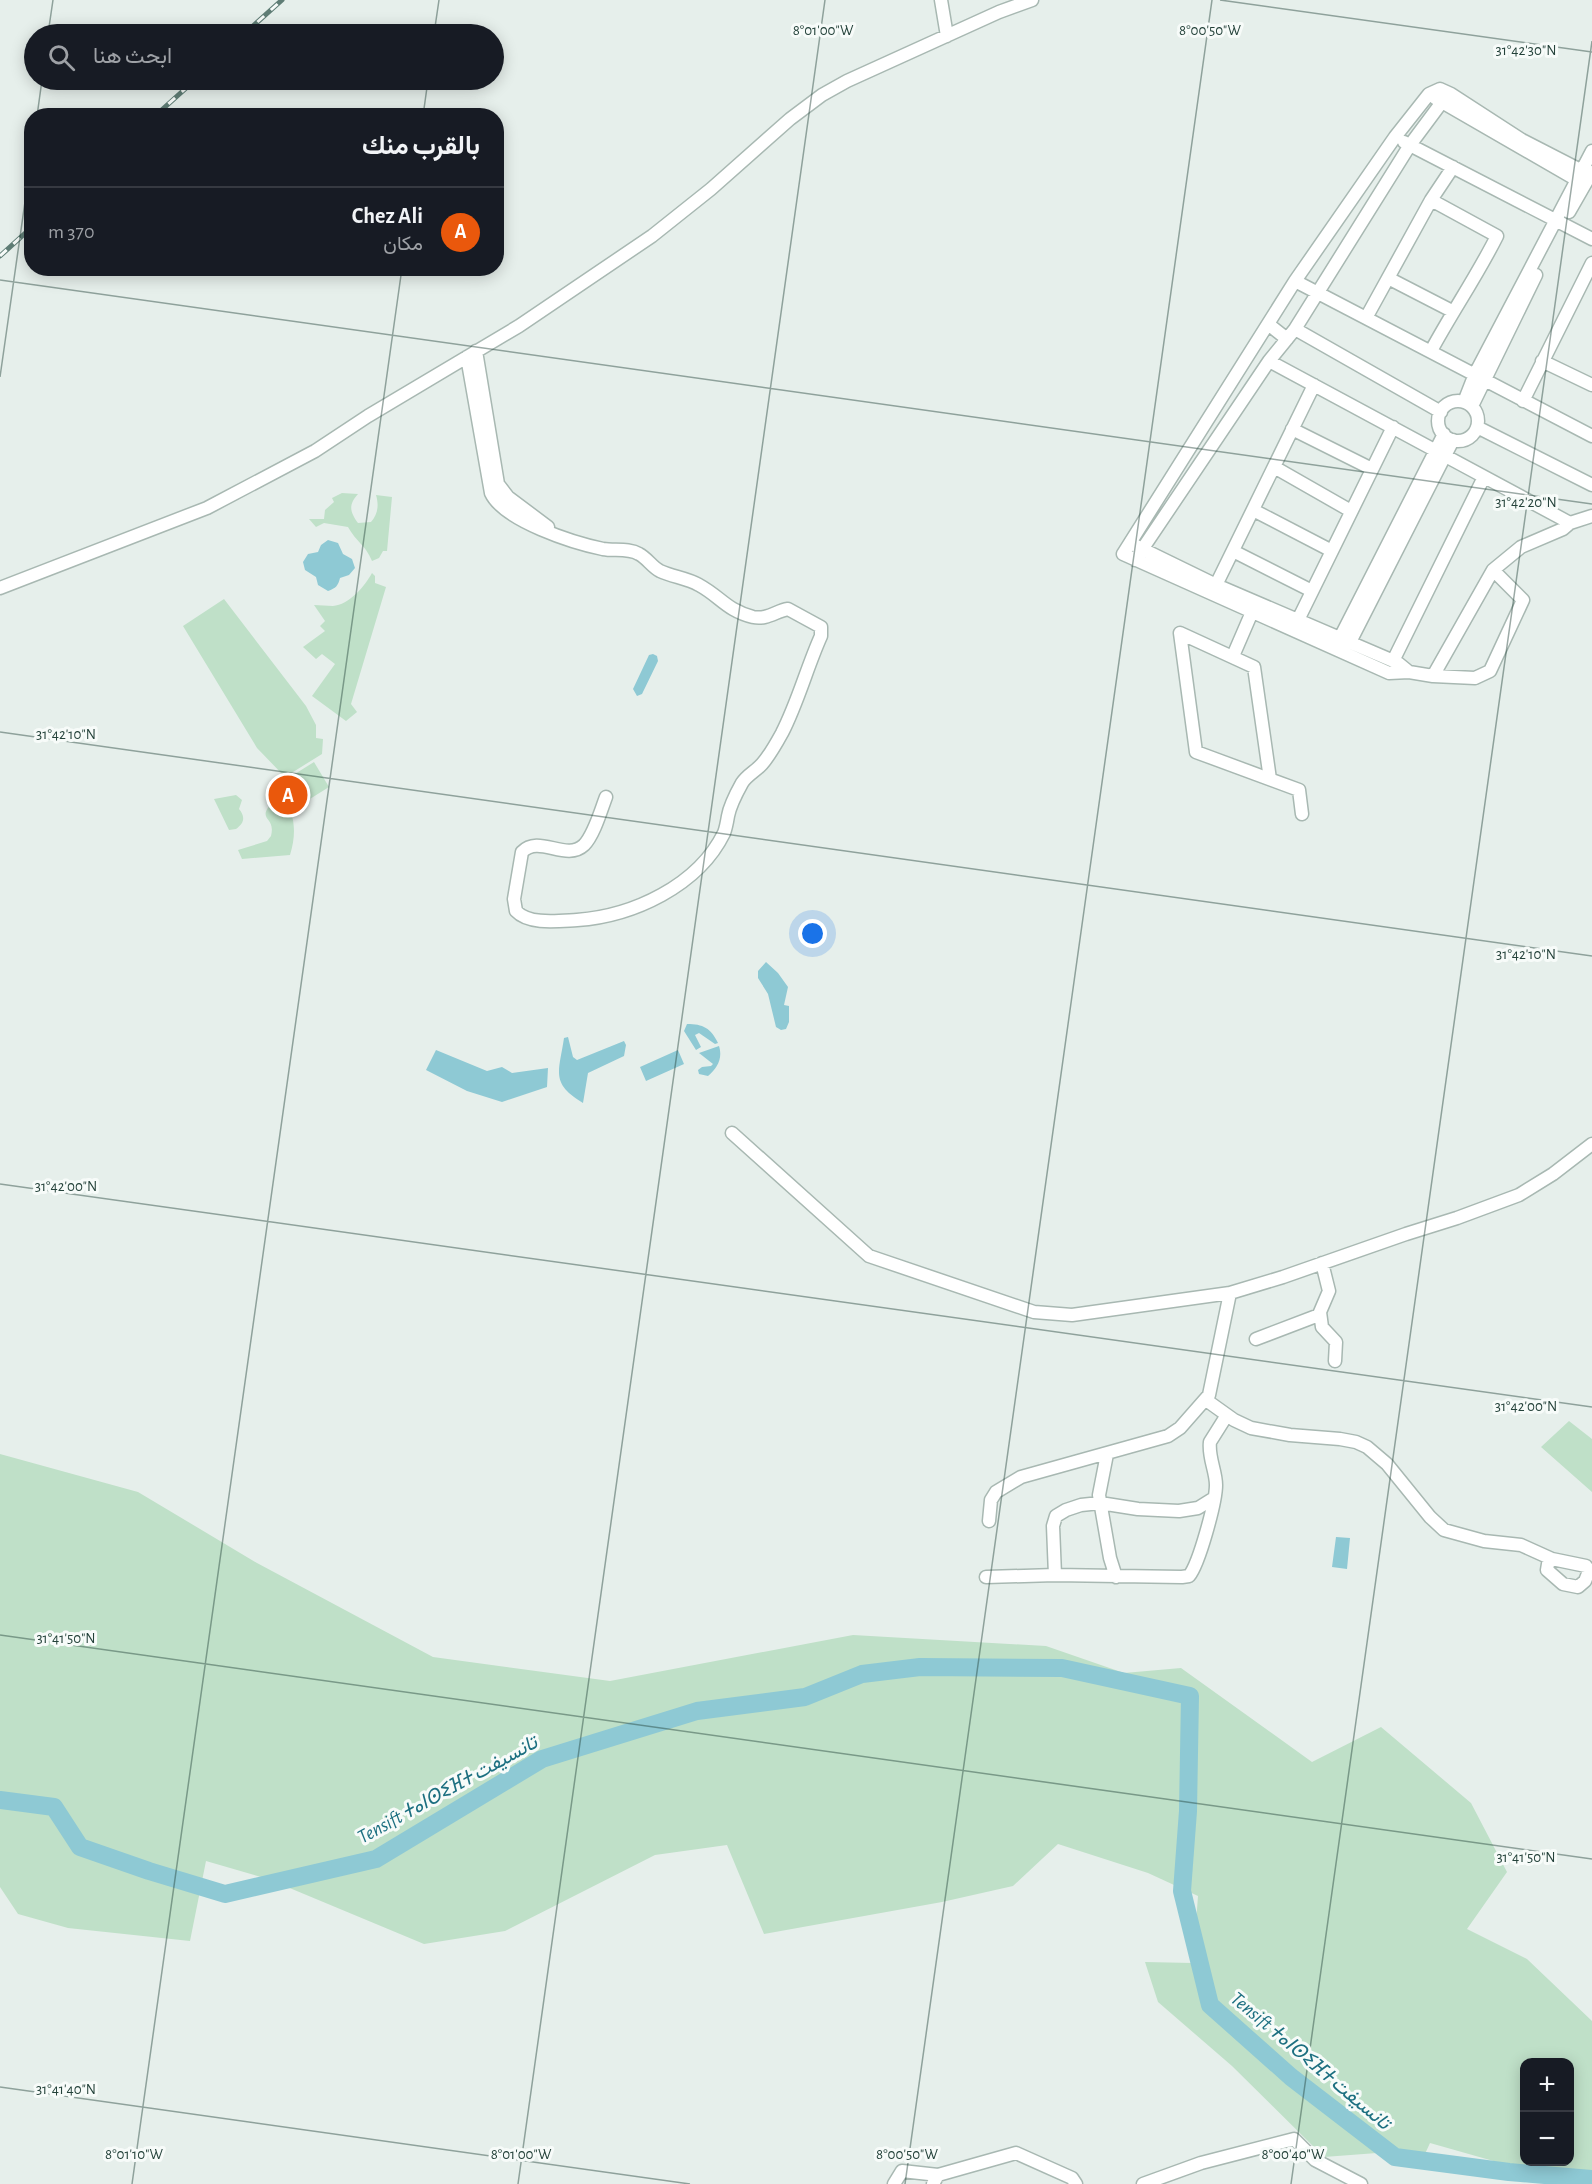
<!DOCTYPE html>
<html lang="ar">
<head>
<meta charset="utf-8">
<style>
  :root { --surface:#171b24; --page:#242831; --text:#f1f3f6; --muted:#9ea1a6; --line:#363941; --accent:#ea580c }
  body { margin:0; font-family:"Alegreya Sans",Vazirmatn,"Noto Sans Tifinagh",sans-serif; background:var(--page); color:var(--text); direction:rtl }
  .controls { position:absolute; right:18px; bottom:18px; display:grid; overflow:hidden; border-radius:12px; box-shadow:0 3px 15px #0003 }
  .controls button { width:54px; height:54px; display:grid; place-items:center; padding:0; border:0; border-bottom:2px solid var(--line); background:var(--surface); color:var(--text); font:30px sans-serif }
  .you { position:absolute; left:813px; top:934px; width:21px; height:21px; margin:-15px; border:4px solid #fff; border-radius:50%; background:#1a73e8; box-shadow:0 0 0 9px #1a73e833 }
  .badge { display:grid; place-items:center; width:39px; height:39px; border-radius:50%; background:var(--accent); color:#fff; font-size:20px; font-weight:700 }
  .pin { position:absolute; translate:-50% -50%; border:3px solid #fff; box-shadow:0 2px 6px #0006 }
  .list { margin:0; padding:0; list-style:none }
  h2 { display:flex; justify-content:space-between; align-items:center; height:78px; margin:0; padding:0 24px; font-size:26px }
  h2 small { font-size:20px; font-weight:400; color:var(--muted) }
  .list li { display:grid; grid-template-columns:39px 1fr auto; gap:18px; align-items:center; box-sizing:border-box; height:90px; padding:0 24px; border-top:2px solid var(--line) }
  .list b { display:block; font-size:22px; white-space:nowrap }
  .list p { margin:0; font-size:20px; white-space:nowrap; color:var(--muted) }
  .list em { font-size:20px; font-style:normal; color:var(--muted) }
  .icon { flex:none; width:33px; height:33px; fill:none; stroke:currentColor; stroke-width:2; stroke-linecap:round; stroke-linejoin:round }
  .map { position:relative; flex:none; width:1592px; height:2184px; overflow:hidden; direction:ltr }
  .search { position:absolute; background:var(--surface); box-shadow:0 3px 15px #0003; left:24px; top:24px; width:480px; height:66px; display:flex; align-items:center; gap:15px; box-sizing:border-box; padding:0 21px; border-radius:33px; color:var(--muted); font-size:22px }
  .panel { position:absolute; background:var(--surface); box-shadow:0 3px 15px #0003; left:24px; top:108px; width:480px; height:168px; border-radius:24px; direction:rtl }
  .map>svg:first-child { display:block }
</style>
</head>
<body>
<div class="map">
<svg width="1592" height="2184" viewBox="0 0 1592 2184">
  <rect width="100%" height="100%" fill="#e6efeb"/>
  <path fill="#bfe0c8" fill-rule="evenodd" d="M342 493 358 494C348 505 350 512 358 523L371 522C378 514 379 505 376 495L392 497 387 551H383L379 558 372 561C365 544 357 543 348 527L324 523 316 527 309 519H324L325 510 334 502 332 498Z
    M372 573 375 576V583L386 587 351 704 357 712 346 721 312 696 335 664 322 654 316 659 303 647 325 631 320 626 325 621 314 605C320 605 327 606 333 606 349 605 365 586 372 573Z
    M224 599 306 706 316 725V738L323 739 322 754 285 777 257 748 183 626Z
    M314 762 329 787 305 802 290 777Z
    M282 793C295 813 297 833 290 855L242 859 238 850 267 841 271 836C277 813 249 823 282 793Z
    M236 795 242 800 239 809C245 816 245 823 236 829L229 830 214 799Z
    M1569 1421 1592 1439V1492L1541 1447Z
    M0 1454 138 1492 257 1563 433 1657 610 1681 853 1635 1046 1646 1124 1673 1181 1668 1312 1762 1381 1727 1471 1803 1507 1872 1467 1929 1527 1959 1592 2021V2184H1574L1430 2143 1418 2169 1377 2153 1324 2157 1232 2066 1158 2002 1145 1962 1193 1963 1198 1896 1148 1873 1058 1844 1013 1886 942 1902 764 1934 727 1845 655 1855 505 1931 424 1944 268 1879 206 1861 190 1941 68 1928 18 1914 0 1887ZM1524 2062H1570V2162H1524Z"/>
  <path fill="#8ec9d4" d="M328 540 338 543 343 554 352 559 355 568 349 575 340 578C338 586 336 588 328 591L318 585 316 577 305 570 303 562 308 554 318 552 321 545Z
    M653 654 657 656 658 661 642 694 637 696 633 689 649 655Z
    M766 962 778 973 788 987 784 1005 789 1006V1022L786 1029 781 1030 776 1027 768 994 758 978V971Z
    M687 1024C703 1024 711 1028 718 1043L715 1044 699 1033 695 1035 701 1047 696 1050 684 1031Z
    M568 1037 573 1057 577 1060 624 1041 626 1045 624 1056 588 1073 583 1103C550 1083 559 1072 564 1038Z
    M719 1046C723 1059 717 1068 708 1076L699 1074 698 1070 702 1067 711 1066 713 1064 699 1053Z
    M436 1050 487 1071 502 1067 512 1073 548 1068 547 1087 502 1102 467 1091 426 1070Z
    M678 1050 684 1064 646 1081 640 1067Z
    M1336 1537 1350 1538 1347 1569 1332 1567Z"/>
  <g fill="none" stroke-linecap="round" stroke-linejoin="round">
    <path stroke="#8ec9d4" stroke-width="18" d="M0 1800 54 1807 80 1847 149 1871 225 1894 376 1859 542 1759 697 1711 805 1697 862 1674 920 1667 1062 1668 1190 1696 1188 1811 1182 1891 1210 2005 1291 2077 1395 2157 1509 2172 1592 2179"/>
    <defs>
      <path id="street" d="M941 0 947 36
        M1435 98 1584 184
        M1404 142 1592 239
        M1569 212 1592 172
        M1388 278 1452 311
        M1295 281 1592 436
        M1366 318 1431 200 1453 167
        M1268 324 1287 339
        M1295 329 1441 412
        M476 351 498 484 508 497 548 527
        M1431 351C1452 312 1477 276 1497 236L1431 200
        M467 357 491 493C504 521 574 543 603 549 614 551 629 548 639 554 647 558 652 567 660 571 673 577 687 578 699 585 721 597 726 610 753 617 767 620 776 611 788 609L821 627V636C807 667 798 702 782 733 776 744 770 755 762 764 756 771 747 775 742 783 737 792 730 805 728 816 727 822 726 828 724 833 698 886 633 916 577 920 558 921 529 925 516 911L514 899 522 852C539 834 566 862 584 845 594 835 601 810 606 797
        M1269 361 1570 523
        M1542 361 1592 385
        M1523 401 1592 263
        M1438 421a20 20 0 1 1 40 0a20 20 0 1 1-40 0Z
        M1464 402 1475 374 1592 151
        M1472 406 1536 275
        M1477 427 1592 485
        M1292 429 1372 469
        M1274 467 1351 511
        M1253 510 1332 551
        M1136 546 1216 585 1398 663 1409 672
        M1233 551 1312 591
        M1135 560 1269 361 1295 329 1410 145 1442 102 1451 94
        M1493 570 1523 600 1490 671 1475 678 1433 676 1409 672 1389 673 1123 554 1295 281 1395 137 1429 94 1440 89 1451 94 1522 140 1592 176
        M1216 585 1314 385
        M0 588 207 508 315 451 368 416 519 326 652 236 711 189 790 119 822 95 847 81 999 12 1032 0
        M1298 620 1393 427
        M1340 638 1444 434
        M1350 642 1453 440
        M1233 656 1252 612 1257 607
        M1393 661 1484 477
        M1433 676 1493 570 1521 547 1563 529 1570 523 1592 516
        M1270 779 1254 667 1180 633 1196 752 1299 790 1302 814
        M732 1133 869 1256 1034 1312 1072 1315 1230 1293 1283 1277 1406 1234 1457 1218 1519 1195 1553 1174 1592 1144
        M1322 1263 1329 1291 1320 1312 1322 1327 1336 1342 1335 1361
        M1256 1339 1319 1315 1320 1312
        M1206 1400 1234 1420 1251 1428 1290 1435 1340 1439 1356 1442 1367 1447 1387 1464 1430 1517 1444 1530 1484 1541 1521 1545 1552 1559 1586 1566 1589 1571 1585 1581 1578 1587 1563 1584 1547 1570 1549 1558
        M1107 1454 1099 1495 1110 1558 1116 1577
        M989 1521 991 1500 996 1492 1021 1477 1168 1436 1180 1428 1209 1395 1230 1293
        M1055 1575 1053 1526 1056 1516 1066 1510 1081 1505 1100 1503 1138 1509 1179 1511 1198 1508 1214 1498
        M986 1577 1055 1575 1182 1577 1189 1576C1199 1564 1216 1502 1216 1485 1216 1471 1208 1457 1210 1442L1227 1415
        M894 2184 902 2171 938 2175
        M933 2184 938 2175 1016 2153 1072 2178 1076 2184
        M1143 2184 1201 2163 1294 2139 1315 2160 1361 2184"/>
    </defs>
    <use href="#street" stroke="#a8b8b2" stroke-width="15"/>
    <use href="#street" stroke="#fff" stroke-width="12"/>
    <defs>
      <path id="rail" d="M244 34 282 0
        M155 116 195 80
        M0 256 32 227"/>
    </defs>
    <use href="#rail" stroke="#5f7d75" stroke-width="5"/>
    <use href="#rail" stroke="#f7fbf9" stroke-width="3" stroke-dasharray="9" stroke-linecap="butt"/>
  </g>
  <path fill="none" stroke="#24423a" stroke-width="1.5" stroke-opacity="0.45" d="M1220 0 1592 52M48 34 53 0M434 34 439 0M37 116 42 80M423 116 428 80M0 280 1592 504M0 377 32 153M0 732 1592 956M0 1184 1592 1407M0 1635 1592 1859M0 2087 690 2184M132 2184 402 268M518 2184 825 0M905 2184 1212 0M1291 2184 1592 41"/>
  <g text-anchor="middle" stroke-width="6" stroke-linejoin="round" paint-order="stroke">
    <g font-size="20" font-style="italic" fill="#1c6f80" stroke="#f7fbf9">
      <text transform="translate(447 1789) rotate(-29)" y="7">Tensift ⵜⴰⵏⵙⵉⴼⵜ تانسيفت</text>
      <text transform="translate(1311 2060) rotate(40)" y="7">Tensift ⵜⴰⵏⵙⵉⴼⵜ تانسيفت</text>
    </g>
  </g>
  <g font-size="15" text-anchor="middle" fill="#24423a" stroke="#f7fbf9" stroke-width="6" stroke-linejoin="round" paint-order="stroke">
    <text x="823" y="35">8°01'00"W</text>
    <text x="1210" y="35">8°00'50"W</text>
    <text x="1526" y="55">31°42'30"N</text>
    <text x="1526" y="507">31°42'20"N</text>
    <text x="66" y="739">31°42'10"N</text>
    <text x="1526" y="959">31°42'10"N</text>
    <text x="66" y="1191">31°42'00"N</text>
    <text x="1526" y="1411">31°42'00"N</text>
    <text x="66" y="1643">31°41'50"N</text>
    <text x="1526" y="1862">31°41'50"N</text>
    <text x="66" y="2094">31°41'40"N</text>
    <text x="134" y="2159">8°01'10"W</text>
    <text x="521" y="2159">8°01'00"W</text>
    <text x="907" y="2159">8°00'50"W</text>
    <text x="1293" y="2159">8°00'40"W</text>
  </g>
</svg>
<div class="controls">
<button>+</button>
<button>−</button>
</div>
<div class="you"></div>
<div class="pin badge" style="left:288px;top:795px">A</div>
<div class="search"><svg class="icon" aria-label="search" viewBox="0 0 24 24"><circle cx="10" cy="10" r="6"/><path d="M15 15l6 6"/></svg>ابحث هنا</div>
<section class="panel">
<h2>بالقرب منك<small></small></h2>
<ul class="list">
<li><span class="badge">A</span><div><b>Chez Ali</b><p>مكان</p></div><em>370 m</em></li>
</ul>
</section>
</div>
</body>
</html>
